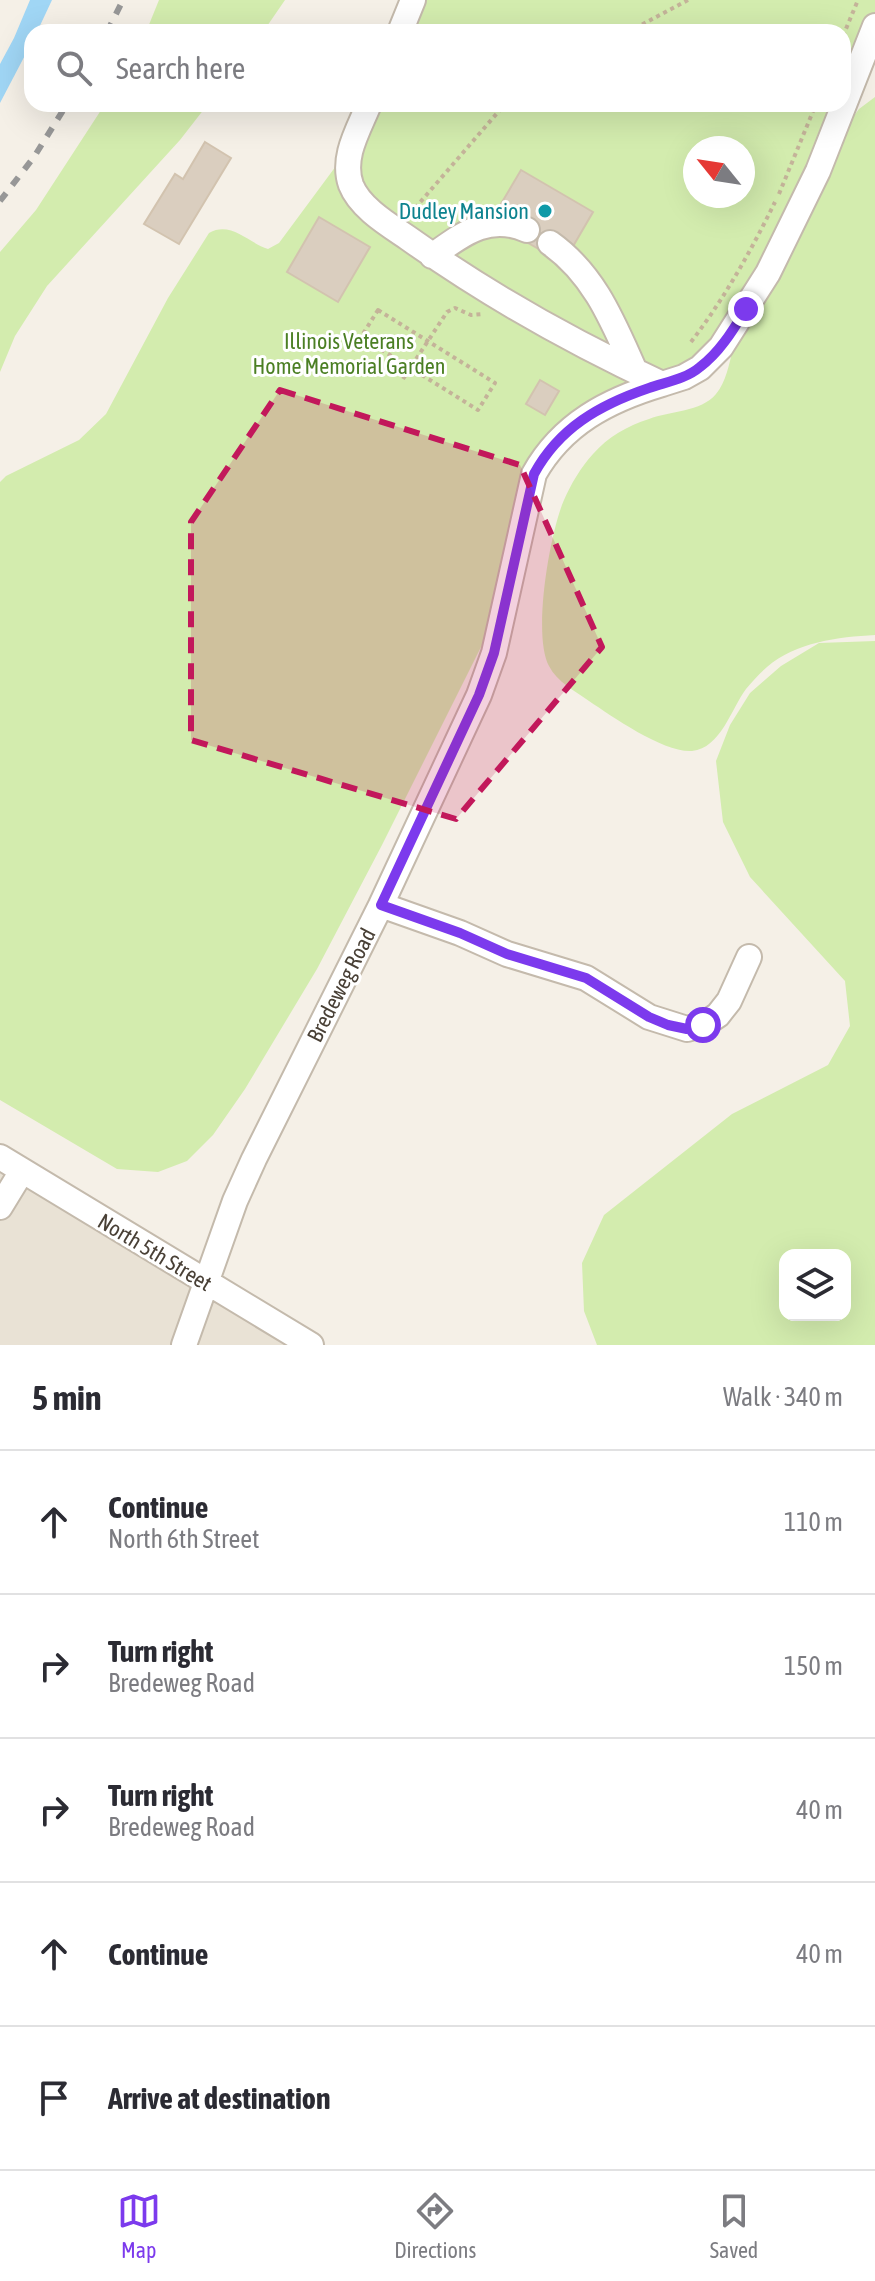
<!DOCTYPE html>
<html lang="en">
<head>
<meta charset="utf-8">
<style>
  :root { --surface:#fff; --page:#f7f7f7; --text:#2b2b33; --muted:#7c7c81; --line:#e1e1e2; --accent:#7c3aed }
  body { margin:0; font-family:"Asap Condensed",sans-serif; background:var(--page); color:var(--text) }
  .controls { position:absolute; right:24px; bottom:24px; display:grid; overflow:hidden; border-radius:16px; box-shadow:0 8px 32px #0002 }
  .controls button { width:72px; height:72px; display:grid; place-items:center; padding:0; border:0; border-bottom:2px solid var(--line); background:var(--surface); color:var(--text); font:40px sans-serif }
  .compass { position:absolute; left:683px; top:136px; width:72px; height:72px; border-radius:50%; background:var(--surface); box-shadow:0 8px 32px #0002; rotate:300deg }
  .stop { position:absolute; width:24px; height:24px; margin:-18px; border:6px solid #7c3aed; border-radius:50%; background:#fff }
  .stop.end { background:#7c3aed; border-color:#fff; box-shadow:0 2px 8px #0008 }
  .list { margin:0; padding:0; list-style:none }
  h2 { display:flex; justify-content:space-between; align-items:center; height:104px; margin:0; padding:0 32px; font-size:34px }
  h2 small { font-size:26px; font-weight:400; color:var(--muted) }
  .list li { display:grid; grid-template-columns:52px 1fr auto; gap:24px; align-items:center; box-sizing:border-box; height:144px; padding:0 32px; border-top:2px solid var(--line) }
  .list b { display:block; font-size:30px; white-space:nowrap }
  .list p { margin:0; font-size:26px; white-space:nowrap; color:var(--muted) }
  .list em { font-size:26px; font-style:normal; color:var(--muted) }
  .icon { flex:none; width:44px; height:44px; fill:none; stroke:currentColor; stroke-width:2; stroke-linecap:round; stroke-linejoin:round }
  .map { position:relative; flex:none; width:875px; height:1345px; overflow:hidden }
  .search { position:absolute; background:var(--surface); box-shadow:0 8px 32px #0002; left:24px; right:24px; top:24px; height:88px; display:flex; align-items:center; gap:20px; box-sizing:border-box; padding:0 28px; border-radius:24px; color:var(--muted); font-size:30px }
  .sheet { height:824px; background:var(--surface) }
  nav { display:flex; justify-content:space-around; align-items:center; box-sizing:border-box; height:112px; border-top:2px solid var(--line); background:var(--surface); font-size:22px; color:var(--muted) }
  nav a { display:grid; justify-items:center; gap:4px }
  nav .on { color:var(--accent) }
  .map>svg:first-child { display:block }
</style>
</head>
<body>
<div class="map">
<svg width="875" height="1345" viewBox="0 0 875 1345">
  <rect width="100%" height="100%" fill="#f5f0e7"/>
  <path fill="#e9e2d5" d="M0 1157 311 1345H0Z"/>
  <path fill="#d3ecae" fill-rule="evenodd" d="M159 0H285L263 32H146Z
    M413 0H875V26L818 171 789 235 746 309 721 347 700 368 684 377 614 401 579 422 560 436 545 454 534 474 507 595 382 845 317 969 245 1089 213 1135 187 1161 158 1172 117 1169 0 1100V482L6 476 79 440 106 414 168 298 209 233C231 221 247 242 268 249L279 243 353 143 369 104H843V32H400ZM695 148H743V196H695Z
    M875 97V635C838 637 796 642 767 667 760 673 752 682 746 689 731 709 721 748 692 751 664 753 613 717 589 701 575 691 557 682 549 666 532 635 550 532 564 500 571 484 581 467 593 454 608 437 627 426 649 419 670 411 701 412 716 394 726 382 729 364 733 349L846 126 859 109Z
    M105 104H208L180 140 47 286 15 336 0 372V252L36 210Z
    M875 641V1345H597L584 1311 582 1263 604 1215 732 1114 828 1065 850 1026 845 981 750 877 723 822 716 761 730 725 750 693 781 666 819 643ZM785 1255H845V1315H785Z"/>
  <path fill="#a0d6f5" d="M30 0H52L37 32H32V42L0 103V64L14 38Z"/>
  <path fill="#dacebf" stroke="#d2c3af" stroke-width="2" d="M205 142 231 158 179 244 144 224 175 174 183 179Z
    M521 170 593 212 572 248 544 252 521 239 528 227 498 209Z
    M319 217 370 247 338 302 287 272Z
    M540 380 559 391 545 415 526 404Z"/>
  <g fill="none" stroke-linecap="round" stroke-linejoin="round">
    <defs>
      <path id="minor" d="M400 32 413 0
        M369 104C359 129 341 157 351 185 360 208 389 225 408 238 488 295 574 343 662 384L684 377 700 368 721 347 768 273 818 171 875 26
        M550 243C595 275 613 322 635 371
        M432 256C463 234 489 213 527 230
        M381 905 460 933 507 954 586 978 649 1017 687 1029 703 1025 718 1015 729 1001 749 957
        M0 1157 311 1345
        M0 1207 22 1171
        M184 1345 235 1201 254 1159 381 905 479 695 494 653 534 474C562 424 608 400 662 384"/>
    </defs>
    <use href="#minor" stroke="#c4baac" stroke-width="28"/>
    <path stroke="#c4b399" stroke-width="4" stroke-dasharray="4 4" stroke-linecap="butt" d="M628 32 688 0
      M843 36 858 0
      M779 194 816 104
      M410 214 505 104
      M378 310 495 383 478 410 361 337Z
      M691 342C724 299 751 251 775 202
      M403 379 447 312 455 308 471 315 482 314"/>
    <use href="#minor" stroke="#fff" stroke-width="24"/>
    <path stroke="#979797" stroke-width="6" stroke-dasharray="10 10" stroke-linecap="butt" d="M107 32 123 0
      M0 201 34 157 67 104"/>
  </g>
  <g fill="none" stroke-linecap="round" stroke-linejoin="round">
    <path stroke="#7c3aed" stroke-width="10" d="M703 1025 687 1029 668 1025 649 1017 586 978 507 954 460 933 381 905 479 695 494 653 534 474C559 428 599 405 649 388 666 382 686 379 700 367 720 352 733 330 746 309"/>
  </g>
  <path fill="#c2185b" fill-opacity="0.2" stroke="#c2185b" stroke-width="6" stroke-dasharray="16 10" stroke-linejoin="round" d="M280 390 520 465 602 647 456 819 191 740V522Z"/>
  <circle fill="#0f9aa8" stroke="#fff" stroke-width="3" cx="545" cy="211" r="8"/>
  <g text-anchor="middle" stroke-width="6" stroke-linejoin="round" paint-order="stroke">
    <g font-size="22" fill="#0d838f" stroke="#fff" text-anchor="end">
      <text x="529" y="219">Dudley Mansion</text>
    </g>
    <g font-size="22" fill="#4b7f24" stroke="#fff">
      <text x="349" y="349">Illinois Veterans<tspan x="349" dy="25">Home Memorial Garden</tspan></text>
    </g>
    <g font-size="22" fill="#494036" stroke="#fff">
      <text transform="translate(341 985) rotate(-63)" y="8">Bredeweg Road</text>
      <text transform="translate(155 1252) rotate(31)" y="8">North 5th Street</text>
    </g>
  </g>
</svg>
<div class="controls">
<button><svg class="icon" aria-label="layers" viewBox="0 0 24 24"><path d="M12 4l9 5-9 5-9-5zM3 14l9 5 9-5"/></svg></button>
</div>
<svg class="compass" viewBox="-18 -18 36 36"><path d="M0-13l5 13h-10z" fill="#e53935"/><path d="M0 13l5-13h-10z" fill="#7c7c81"/></svg>
<div class="stop" style="left:703px;top:1025px"></div>
<div class="stop end" style="left:746px;top:309px"></div>
<div class="search"><svg class="icon" aria-label="search" viewBox="0 0 24 24"><circle cx="10" cy="10" r="6"/><path d="M15 15l6 6"/></svg>Search here</div>
</div>
<section class="sheet">
<h2>5 min<small>Walk · 340 m</small></h2>
<ul class="list">
<li><svg class="icon" aria-label="ahead" viewBox="0 0 24 24"><path d="M12 20V5M6 11l6-6 6 6"/></svg><div><b>Continue</b><p>North 6th Street</p></div><em>110 m</em></li>
<li><svg class="icon" aria-label="right" viewBox="0 0 24 24"><path d="M7 20v-9h11M14 6l5 5-5 5"/></svg><div><b>Turn right</b><p>Bredeweg Road</p></div><em>150 m</em></li>
<li><svg class="icon" aria-label="right" viewBox="0 0 24 24"><path d="M7 20v-9h11M14 6l5 5-5 5"/></svg><div><b>Turn right</b><p>Bredeweg Road</p></div><em>40 m</em></li>
<li><svg class="icon" aria-label="ahead" viewBox="0 0 24 24"><path d="M12 20V5M6 11l6-6 6 6"/></svg><div><b>Continue</b></div><em>40 m</em></li>
<li><svg class="icon" aria-label="arrive" viewBox="0 0 24 24"><path d="M6 21V4h12l-3 4 3 4H6"/></svg><div><b>Arrive at destination</b></div></li>
</ul>
</section>
<nav>
<a class="on"><svg class="icon" aria-label="map" viewBox="0 0 24 24"><path d="M3 6l6-2 6 2 6-2v14l-6 2-6-2-6 2zM9 4v14M15 6v14"/></svg>Map</a>
<a><svg class="icon" aria-label="directions" viewBox="0 0 24 24"><path d="M12 3l9 9-9 9-9-9zM9 14v-3h6M13 9l2 2-2 2"/></svg>Directions</a>
<a><svg class="icon" aria-label="saved" viewBox="0 0 24 24"><path d="M7 4h10v16l-5-4-5 4z"/></svg>Saved</a>
</nav>
</body>
</html>
